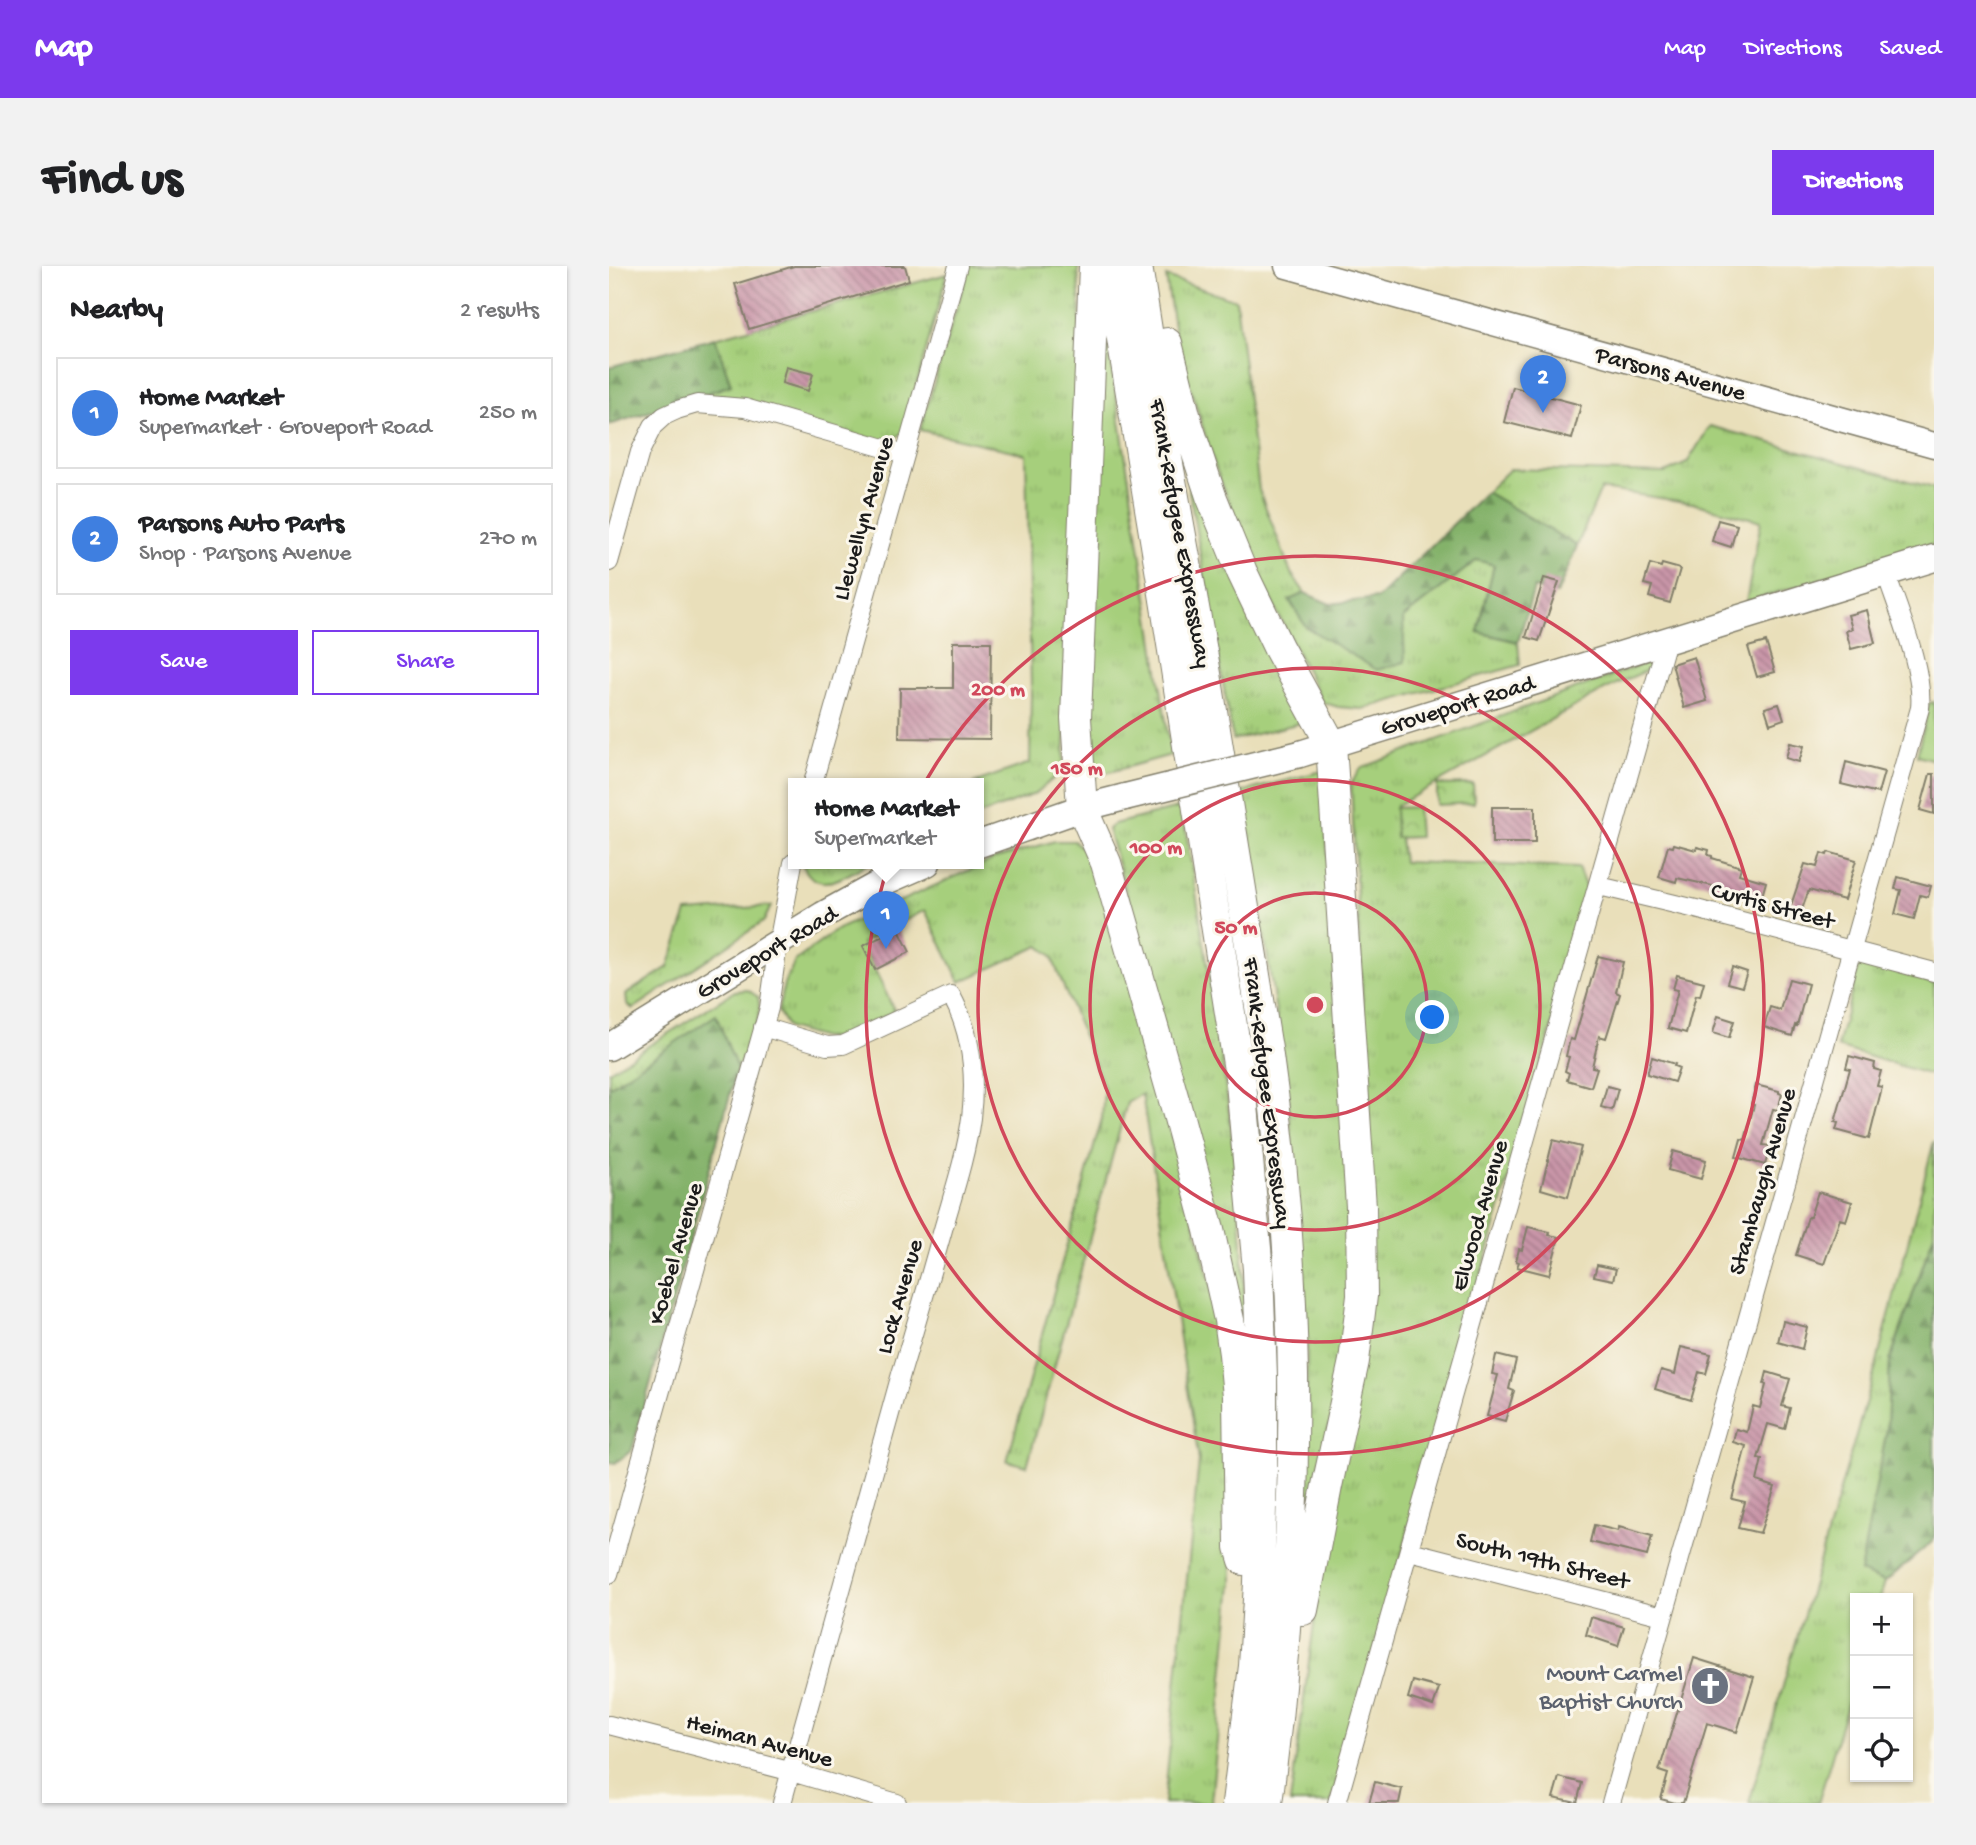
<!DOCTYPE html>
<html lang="en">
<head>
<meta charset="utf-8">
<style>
  :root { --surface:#fff; --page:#f2f2f2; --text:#202124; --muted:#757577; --line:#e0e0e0; --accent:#7c3aed }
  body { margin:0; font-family:"Gochi Hand",sans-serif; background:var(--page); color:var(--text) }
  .controls { position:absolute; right:21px; bottom:21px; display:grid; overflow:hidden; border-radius:0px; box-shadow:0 2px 5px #0004 }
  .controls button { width:63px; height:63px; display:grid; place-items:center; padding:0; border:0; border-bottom:2px solid var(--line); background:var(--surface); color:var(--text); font:35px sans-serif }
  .you { position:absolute; left:824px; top:752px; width:24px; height:24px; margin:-18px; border:5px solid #fff; border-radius:50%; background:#1a73e8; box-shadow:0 0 0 10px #1a73e833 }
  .badge { display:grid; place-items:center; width:46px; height:46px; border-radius:50%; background:var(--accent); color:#fff; font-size:23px; font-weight:700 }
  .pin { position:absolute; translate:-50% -58px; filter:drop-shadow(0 2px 4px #0008) }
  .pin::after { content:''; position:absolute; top:37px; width:24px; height:21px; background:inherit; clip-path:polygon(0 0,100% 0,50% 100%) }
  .popup { position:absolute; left:179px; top:512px; width:196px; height:91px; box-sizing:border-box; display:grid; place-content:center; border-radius:0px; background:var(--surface); filter:drop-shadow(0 2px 5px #0005); font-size:23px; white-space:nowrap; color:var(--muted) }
  .popup b { font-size:26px; color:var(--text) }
  .popup::after { content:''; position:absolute; left:50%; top:100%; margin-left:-14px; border:14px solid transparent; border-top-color:var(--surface) }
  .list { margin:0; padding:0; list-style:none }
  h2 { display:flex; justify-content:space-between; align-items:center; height:91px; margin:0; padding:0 28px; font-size:30px }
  h2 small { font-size:23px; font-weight:400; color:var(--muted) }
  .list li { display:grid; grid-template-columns:46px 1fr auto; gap:21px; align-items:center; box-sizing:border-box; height:112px; margin:0 14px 14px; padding:0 14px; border:2px solid var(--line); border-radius:0px }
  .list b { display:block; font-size:26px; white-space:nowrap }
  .list p { margin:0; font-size:23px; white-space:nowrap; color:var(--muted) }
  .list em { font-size:23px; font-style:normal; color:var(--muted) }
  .actions { display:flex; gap:14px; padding:21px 28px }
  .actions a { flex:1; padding:16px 0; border:2px solid var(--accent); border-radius:0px; text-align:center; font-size:24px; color:var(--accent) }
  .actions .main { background:var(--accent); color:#fff }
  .icon { flex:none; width:38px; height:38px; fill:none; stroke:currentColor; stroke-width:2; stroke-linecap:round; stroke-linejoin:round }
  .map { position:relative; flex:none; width:1325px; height:1537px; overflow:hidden; border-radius:0px }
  header { display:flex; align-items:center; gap:42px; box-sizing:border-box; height:98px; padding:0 35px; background:var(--accent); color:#fff }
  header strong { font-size:33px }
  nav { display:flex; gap:38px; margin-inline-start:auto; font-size:24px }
  .intro { display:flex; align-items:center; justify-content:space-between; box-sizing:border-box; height:168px; padding:0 42px }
  h1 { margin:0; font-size:49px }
  .button { padding:18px 32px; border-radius:0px; background:var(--accent); color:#fff; font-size:24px; font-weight:700 }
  main { display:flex; gap:42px; padding:0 42px }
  aside { flex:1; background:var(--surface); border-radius:0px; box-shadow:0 2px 5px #0004 }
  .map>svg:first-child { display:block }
</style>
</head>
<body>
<header>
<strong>Map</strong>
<nav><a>Map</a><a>Directions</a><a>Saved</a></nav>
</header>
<div class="intro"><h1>Find us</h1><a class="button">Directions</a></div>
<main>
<aside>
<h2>Nearby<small>2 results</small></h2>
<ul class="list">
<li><span class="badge" style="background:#3f7fe0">1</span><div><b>Home Market</b><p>Supermarket · Groveport Road</p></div><em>250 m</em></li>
<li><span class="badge" style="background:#3f7fe0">2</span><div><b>Parsons Auto Parts</b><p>Shop · Parsons Avenue</p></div><em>270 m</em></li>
</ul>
<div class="actions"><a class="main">Save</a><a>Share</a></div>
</aside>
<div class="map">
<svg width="1325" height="1537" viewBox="0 0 1325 1537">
  <defs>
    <pattern id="grass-tufts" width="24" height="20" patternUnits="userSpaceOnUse" patternTransform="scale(1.75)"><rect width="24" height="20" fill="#a6cf7b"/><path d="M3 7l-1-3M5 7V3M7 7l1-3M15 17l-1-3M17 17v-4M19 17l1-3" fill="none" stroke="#8eb16a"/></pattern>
    <pattern id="forest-firs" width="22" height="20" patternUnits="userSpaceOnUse" patternTransform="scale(1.75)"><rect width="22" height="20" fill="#84b26b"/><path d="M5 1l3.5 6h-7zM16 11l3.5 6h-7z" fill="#6b9057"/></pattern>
    <pattern id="park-crowns" width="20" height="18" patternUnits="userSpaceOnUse" patternTransform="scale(1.75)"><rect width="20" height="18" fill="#a6cf7b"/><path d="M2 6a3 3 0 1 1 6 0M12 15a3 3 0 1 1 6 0" fill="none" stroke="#8eb16a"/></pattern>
    <pattern id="building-back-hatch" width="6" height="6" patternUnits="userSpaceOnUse" patternTransform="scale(1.75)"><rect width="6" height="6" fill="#c995a8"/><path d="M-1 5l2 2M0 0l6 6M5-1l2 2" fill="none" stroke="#a27988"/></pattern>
  </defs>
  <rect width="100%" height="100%" fill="#fbf7ec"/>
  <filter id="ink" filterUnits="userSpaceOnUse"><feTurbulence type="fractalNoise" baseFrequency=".0143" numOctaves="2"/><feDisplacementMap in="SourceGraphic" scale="14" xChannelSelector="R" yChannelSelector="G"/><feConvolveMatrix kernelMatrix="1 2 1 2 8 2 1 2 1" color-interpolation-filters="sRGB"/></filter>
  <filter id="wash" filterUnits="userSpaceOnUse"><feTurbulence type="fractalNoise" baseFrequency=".00686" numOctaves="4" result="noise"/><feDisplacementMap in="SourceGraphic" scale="28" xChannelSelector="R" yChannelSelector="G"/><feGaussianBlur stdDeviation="1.57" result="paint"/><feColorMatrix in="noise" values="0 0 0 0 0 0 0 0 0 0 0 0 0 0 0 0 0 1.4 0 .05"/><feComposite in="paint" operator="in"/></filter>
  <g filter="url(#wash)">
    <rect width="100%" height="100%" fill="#e9dfba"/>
    <path fill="url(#grass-tufts)" stroke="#61764c" stroke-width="2" d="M360 0H469L473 114 455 496 446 511 426 528 370 549V517H364L421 497 422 421 417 188 311 164Z
      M338 8 295 165 280 177 87 131 122 119 106 72Z
      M557 11 627 34 650 224 682 307 696 327 681 334 794 352 868 294 885 299 869 366 909 376 911 399 753 443 729 441 713 436 644 298 606 200 568 79Z
      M493 75 499 76 562 489 483 511 480 433Z
      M1101 160 1325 222V278L1137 336 1152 255 1083 237 992 223 968 280 877 226 901 203 1056 207 1078 197Z
      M573 184 695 456 624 474Z
      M1039 396 1041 403 999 422 787 540 794 596 969 602 980 630 722 1537H681L711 1313 760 856 742 517 752 502Z
      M1325 436V494L1308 489 1320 437Z
      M713 505 745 962 736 1097 697 1253 698 1059 678 817 633 526Z
      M573 541C593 667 616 792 628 919 635 984 636 1049 638 1115L542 713 499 563 505 558Z
      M446 575H465L490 595 611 1054 621 1183 623 1317 602 1537H555L590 1195 533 828 518 837 418 1200 398 1195 493 852 495 822 442 689 430 680 351 716 316 644 253 677 286 746 230 771 214 772 179 762 169 745 175 718 186 695 229 663 385 593Z
      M193 597H260C237 609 207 633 193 597Z
      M162 640 155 655 24 743 18 738 17 728 59 701 78 646Z
      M1251 695 1325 717V810L1228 781Z
      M139 724 149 731C155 756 138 780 128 803L107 750 0 821V805L126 725Z
      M1325 875V968L1281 1094 1278 1163 1252 1306 1276 1316 1271 1332H1246V1413L1209 1537H1140L1266 1104Z"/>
    <path fill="url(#forest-firs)" stroke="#506744" stroke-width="2" d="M106 72 122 119 0 159V101Z
      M877 226 968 280 948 328 925 322 909 376 869 366 885 299 868 294 794 352 796 396 768 404 697 361 680 334 696 327 721 338 769 332Z
      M107 749 128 803 23 1184 7 1197 0 1196V821Z
      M1325 968V1271L1323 1276 1276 1316 1251 1306 1278 1163 1281 1095Z"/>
    <path fill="url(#park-crowns)" stroke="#61764c" stroke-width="2" d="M864 518 865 537 828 539V519Z
      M808 541 810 571 787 572 786 542Z"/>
    <g id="blocks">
      <path fill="url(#building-back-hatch)" d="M185 0H296L300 14 140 63 126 18Z
        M177 101 204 108 199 125 173 117Z
        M904 121 972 139 963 173 895 156Z
        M1109 254 1128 259 1122 281 1103 275Z
        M1041 298 1052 301 1053 298 1071 303 1061 337 1040 331 1043 320 1035 318Z
        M935 312 950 316 930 375 917 371Z
        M1258 344 1266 377 1242 383 1237 365 1243 363 1239 349Z
        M344 376H382L381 473 290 472 291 422H344Z
        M1157 376 1166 406 1148 411 1139 381Z
        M1085 391 1098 435 1075 442 1063 398Z
        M1170 438 1175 453 1161 458 1156 442Z
        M1181 477 1195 480 1190 496 1177 492Z
        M1237 496 1275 506 1269 527 1232 518Z
        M1321 508H1325V548L1311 544Z
        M883 541H926V577H883Z
        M1065 578 1087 584 1088 581 1100 584 1099 589 1103 590V592L1132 601 1130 608 1157 616 1151 637 1104 621V620L1068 612 1067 616 1050 611 1059 580 1064 581Z
        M1219 586 1247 594 1235 634 1200 624 1192 646 1181 642 1196 598 1208 601 1212 587 1218 589Z
        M1289 611 1322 620 1319 631 1311 629 1305 653 1286 648 1292 624 1286 623Z
        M289 662 301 686 266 704 254 680Z
        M989 690 1014 696 1007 726 1011 728 997 772 990 770 983 801 988 802 982 821 958 814 960 807 956 805 960 791 957 790 961 773 965 774Z
        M1123 701 1138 706 1133 721 1118 717Z
        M1068 709 1095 716 1091 730 1087 729 1077 767 1059 762 1069 724 1064 723Z
        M1180 713 1199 718 1188 760 1186 759 1183 770 1155 761 1161 741 1171 744Z
        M1109 750 1125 755 1120 772 1104 767Z
        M1240 790 1266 797 1265 803 1272 805 1268 820 1273 821 1260 873 1227 864 1229 857 1226 856 1241 803 1237 802Z
        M1043 791 1066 798 1065 800 1070 802 1065 816 1038 808Z
        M1147 819 1170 825V827L1173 828 1169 844 1164 843 1154 879 1161 880 1156 899 1127 891 1132 873 1136 874 1145 839 1142 838Z
        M998 820 1009 823 1003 844 992 841Z
        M944 874 972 881 959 931 932 923Z
        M1064 885 1097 894 1092 913 1059 904Z
        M1209 926 1243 936 1237 955 1231 953 1215 998 1187 989 1199 951H1201Z
        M919 961 941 966 940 969 950 971 940 1009 908 1001 910 996 907 995 910 983 913 984Z
        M988 999 1007 1003 1004 1014 985 1010Z
        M1174 1055 1198 1061 1193 1083 1169 1076Z
        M1072 1081 1102 1088 1097 1108 1090 1106 1082 1134 1046 1123 1052 1104 1066 1108Z
        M887 1089 907 1094 900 1123 905 1125 896 1155 878 1150 889 1109 883 1108Z
        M1158 1106 1181 1113 1173 1140 1181 1142 1176 1163 1159 1158 1149 1192 1153 1193 1148 1215 1166 1221 1151 1267 1129 1262 1136 1236 1123 1233 1137 1180 1124 1176 1127 1163 1138 1166 1144 1140 1151 1142 1157 1119 1155 1118Z
        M985 1259 1009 1265 1010 1261 1043 1270 1038 1290 981 1276Z
        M982 1351 1015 1361 1009 1380 977 1369Z
        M1085 1392 1145 1411 1128 1466 1098 1457 1074 1537H1066L1052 1533 1059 1508 1050 1505Z
        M804 1415 830 1422 824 1440 799 1432Z
        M950 1511 973 1517 968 1537 944 1532Z
        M766 1516 793 1523 790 1537H760Z"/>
    </g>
  </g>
  <g filter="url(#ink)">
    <use href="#blocks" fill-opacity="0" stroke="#827e6b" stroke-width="2"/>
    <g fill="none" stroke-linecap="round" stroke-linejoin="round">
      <defs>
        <path id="street" d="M0 296 31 186 44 160 55 150 68 144 88 138 136 142 296 188
          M204 517 349 0
          M990 620 1087 643 1325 706
          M154 761 218 780 234 779 342 729C363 767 367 810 362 852 357 889 345 925 335 960 321 1010 307 1059 292 1108 251 1251 212 1394 173 1537
          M801 1285 1054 1350
          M0 1308 160 742 169 678 184 597
          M0 1459 176 1504 288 1537
          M728 1537C838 1149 950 762 1058 374
          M1002 1537 1311 442C1315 404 1289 344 1277 307"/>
        <path id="secondary" d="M678 0 1325 179"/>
        <path id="primary" d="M691 488 1325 292
          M370 578 473 542 516 531
          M0 781 214 649 270 618 318 597"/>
        <path id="highway" d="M485 0 467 452 473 542 497 597 569 848 600 964 620 1054 625 1088 629 1130 631 1281 635 1294
          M501 0 554 321 632 817 649 1004 653 1110V1203L650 1317 645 1400 628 1537
          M528 0 557 187 596 402 658 783C695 1033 691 1287 658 1537
          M558 77 578 157 602 230 633 306 669 381 722 478 752 941 753 1030 745 1095 718 1220 694 1344"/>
      </defs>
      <use href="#street" stroke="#827e6b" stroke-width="20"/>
      <use href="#secondary" stroke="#827e6b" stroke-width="27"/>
      <use href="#primary" stroke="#827e6b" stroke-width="29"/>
      <use href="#highway" stroke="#827e6b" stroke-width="32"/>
      <use href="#street" stroke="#fff" stroke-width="18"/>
      <use href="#secondary" stroke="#fff" stroke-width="24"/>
      <use href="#primary" stroke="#fff" stroke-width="26"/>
      <use href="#highway" stroke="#fff" stroke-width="30"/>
      <defs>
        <path id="primary-bridge" d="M516 531 691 488"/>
      </defs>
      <use href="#primary-bridge" stroke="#827e6b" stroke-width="29" stroke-linecap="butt"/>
      <use href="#primary-bridge" stroke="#fff" stroke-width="26"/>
    </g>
  </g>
  <g fill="none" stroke="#d1495b" stroke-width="3.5">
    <circle cx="706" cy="739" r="112"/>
    <circle cx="706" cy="739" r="225"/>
    <circle cx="706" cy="739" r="337"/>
    <circle cx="706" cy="739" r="449"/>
  </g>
  <defs>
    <symbol id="church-disc" viewBox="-11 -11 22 22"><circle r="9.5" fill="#6b7280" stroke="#fbf7ec"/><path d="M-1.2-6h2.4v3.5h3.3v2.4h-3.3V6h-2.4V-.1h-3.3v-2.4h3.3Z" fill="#fff"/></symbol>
  </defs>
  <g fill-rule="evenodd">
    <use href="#church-disc" x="1079" y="1398" width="44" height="44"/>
  </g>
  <g text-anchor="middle" stroke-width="6" stroke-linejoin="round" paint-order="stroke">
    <g font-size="24" fill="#1c1c1c" stroke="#fbf7ec">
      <text transform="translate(1062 106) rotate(15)" y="8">Parsons Avenue</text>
      <text transform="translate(253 252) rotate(-74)" y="8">Llewellyn Avenue</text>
      <text transform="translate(573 267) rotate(80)" y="8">Frank-Refugee Expressway</text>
      <text transform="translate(848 438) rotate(-17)" y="8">Groveport Road</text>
      <text transform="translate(1164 638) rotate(15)" y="8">Curtis Street</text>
      <text transform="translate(157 685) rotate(-31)" y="8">Groveport Road</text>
      <text transform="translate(660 827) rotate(83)" y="8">Frank-Refugee Expressway</text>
      <text transform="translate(1152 915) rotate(-74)" y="8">Stambaugh Avenue</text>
      <text transform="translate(869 949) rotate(-74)" y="8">Elwood Avenue</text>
      <text transform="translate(65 987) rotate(-74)" y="8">Koebel Avenue</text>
      <text transform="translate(289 1030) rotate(-74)" y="8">Lock Avenue</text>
      <text transform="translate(934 1293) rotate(14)" y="8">South 19th Street</text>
      <text transform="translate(151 1473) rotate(15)" y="8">Heiman Avenue</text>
    </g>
    <g font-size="24" fill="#5b616d" stroke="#fbf7ec" text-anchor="end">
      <text x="1074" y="1414">Mount Carmel<tspan x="1074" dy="28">Baptist Church</tspan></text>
    </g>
  </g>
  <circle cx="706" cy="739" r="10" fill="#d1495b" stroke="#fbf7ec" stroke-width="3.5"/>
  <g font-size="21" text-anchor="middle" font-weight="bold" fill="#d1495b" stroke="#fbf7ec" stroke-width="6" stroke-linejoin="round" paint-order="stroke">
    <text x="389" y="429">200 m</text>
    <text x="468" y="508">150 m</text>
    <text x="547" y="587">100 m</text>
    <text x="627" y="667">50 m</text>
  </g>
</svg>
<div class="controls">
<button>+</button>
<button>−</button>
<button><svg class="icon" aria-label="locate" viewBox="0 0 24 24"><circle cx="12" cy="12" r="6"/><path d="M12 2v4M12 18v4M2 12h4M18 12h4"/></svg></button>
</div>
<div class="you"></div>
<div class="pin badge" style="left:277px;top:683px;background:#3f7fe0">1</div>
<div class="popup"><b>Home Market</b>Supermarket</div>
<div class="pin badge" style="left:934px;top:147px;background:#3f7fe0">2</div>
</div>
</main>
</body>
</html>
